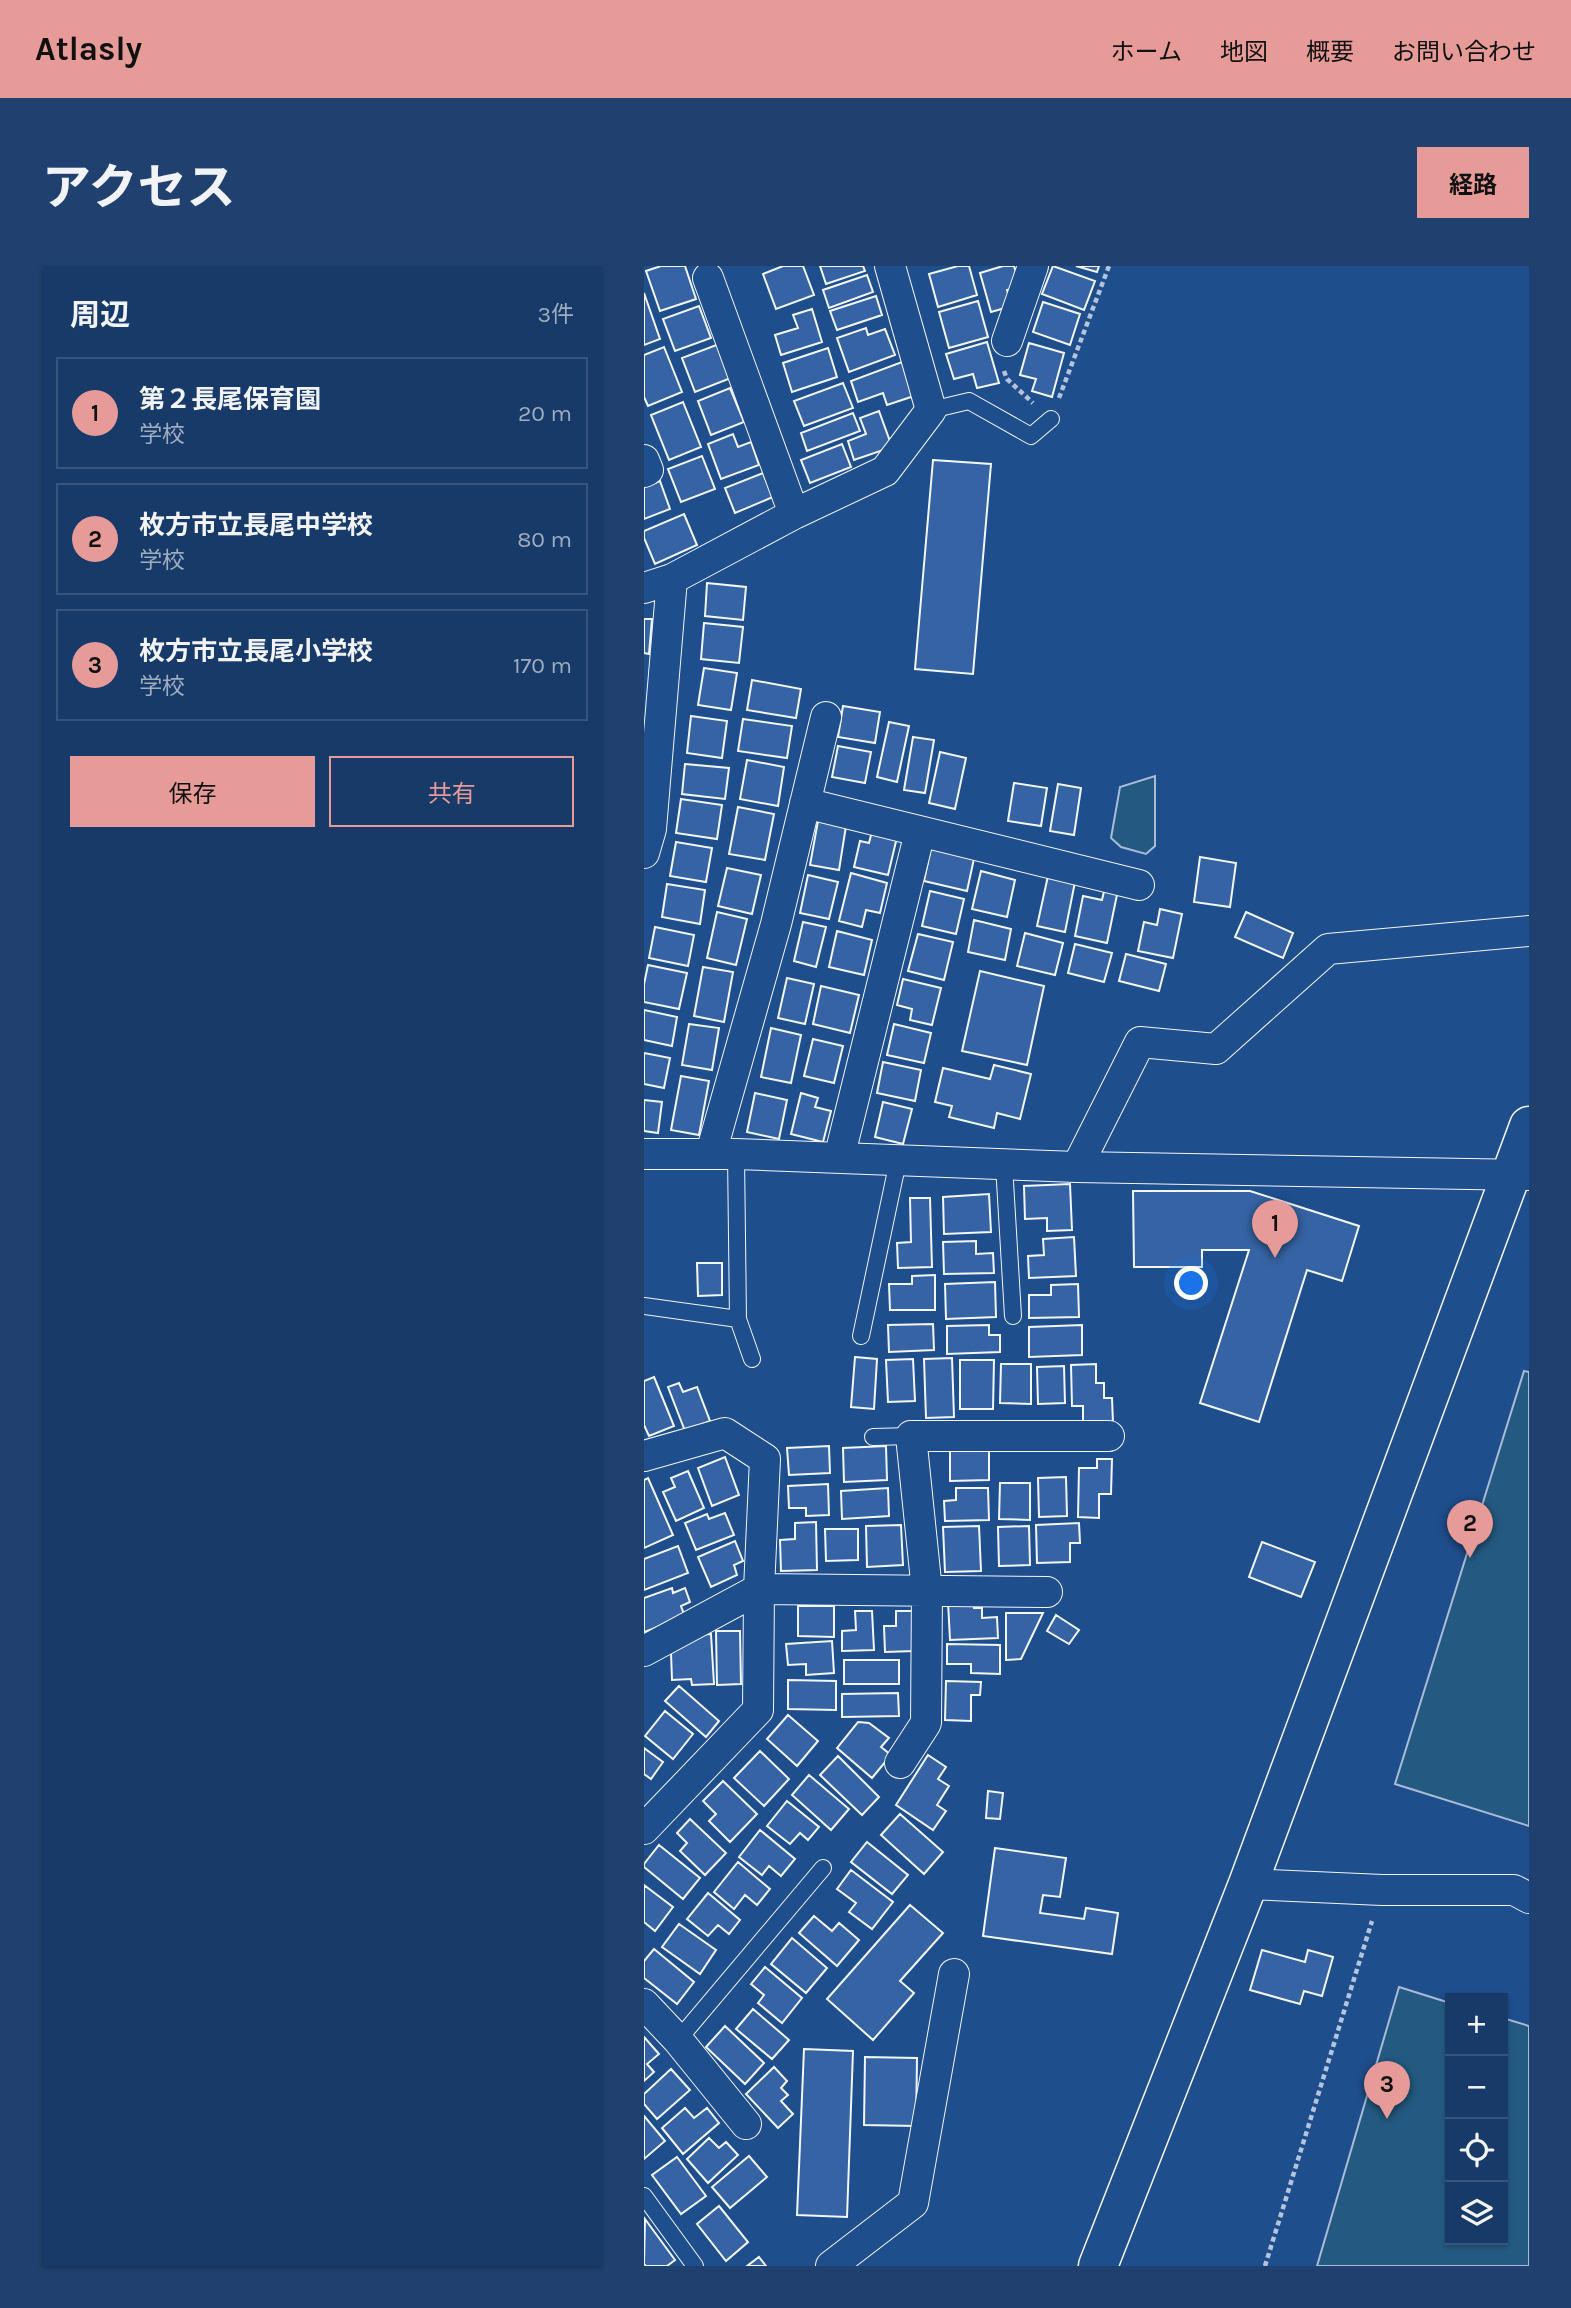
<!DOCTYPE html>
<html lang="ja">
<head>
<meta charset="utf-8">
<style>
  :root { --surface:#173a69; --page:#20416f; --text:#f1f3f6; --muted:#9eadc0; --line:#36547d; --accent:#e69b98 }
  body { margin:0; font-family:Karla,"Noto Sans JP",sans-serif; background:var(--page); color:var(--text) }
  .controls { position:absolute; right:21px; bottom:21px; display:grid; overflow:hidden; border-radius:0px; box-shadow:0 2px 5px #0004 }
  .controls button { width:63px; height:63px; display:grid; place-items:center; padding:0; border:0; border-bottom:2px solid var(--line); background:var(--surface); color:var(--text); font:35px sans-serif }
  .you { position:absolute; left:548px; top:1018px; width:24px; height:24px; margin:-18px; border:5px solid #fff; border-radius:50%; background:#1a73e8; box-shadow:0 0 0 10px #1a73e833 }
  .badge { display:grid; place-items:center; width:46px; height:46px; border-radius:50%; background:var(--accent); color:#111; font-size:23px; font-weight:700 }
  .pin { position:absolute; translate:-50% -58px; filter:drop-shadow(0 2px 4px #0008) }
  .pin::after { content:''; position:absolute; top:37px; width:24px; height:21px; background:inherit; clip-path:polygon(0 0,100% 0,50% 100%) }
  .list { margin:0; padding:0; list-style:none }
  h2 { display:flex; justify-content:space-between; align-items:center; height:91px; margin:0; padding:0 28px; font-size:30px }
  h2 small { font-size:23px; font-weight:400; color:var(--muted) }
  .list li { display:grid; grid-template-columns:46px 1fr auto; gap:21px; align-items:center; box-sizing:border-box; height:112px; margin:0 14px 14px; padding:0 14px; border:2px solid var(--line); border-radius:0px }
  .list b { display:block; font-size:26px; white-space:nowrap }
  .list p { margin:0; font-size:23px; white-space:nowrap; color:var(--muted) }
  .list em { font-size:23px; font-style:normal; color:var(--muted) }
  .actions { display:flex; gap:14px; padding:21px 28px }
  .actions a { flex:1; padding:16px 0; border:2px solid var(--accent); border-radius:0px; text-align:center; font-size:24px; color:var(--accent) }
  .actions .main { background:var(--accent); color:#111 }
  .icon { flex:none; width:38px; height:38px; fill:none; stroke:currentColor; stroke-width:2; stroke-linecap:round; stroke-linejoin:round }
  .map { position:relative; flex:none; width:885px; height:2000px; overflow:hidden; border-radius:0px }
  header { display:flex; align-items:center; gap:42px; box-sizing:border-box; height:98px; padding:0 35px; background:var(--accent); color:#111 }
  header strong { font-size:33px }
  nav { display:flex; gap:38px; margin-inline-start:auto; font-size:24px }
  .intro { display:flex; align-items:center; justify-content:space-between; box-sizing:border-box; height:168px; padding:0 42px }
  h1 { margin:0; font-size:49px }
  .button { padding:18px 32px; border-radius:0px; background:var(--accent); color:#111; font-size:24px; font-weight:700 }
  main { display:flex; gap:42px; padding:0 42px }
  aside { flex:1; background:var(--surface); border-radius:0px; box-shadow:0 2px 5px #0004 }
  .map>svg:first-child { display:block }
</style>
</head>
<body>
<header>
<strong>Atlasly</strong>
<nav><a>ホーム</a><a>地図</a><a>概要</a><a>お問い合わせ</a></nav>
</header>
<div class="intro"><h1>アクセス</h1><a class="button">経路</a></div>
<main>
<aside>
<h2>周辺<small>3件</small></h2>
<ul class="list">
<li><span class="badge">1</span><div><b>第２長尾保育園</b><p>学校</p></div><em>20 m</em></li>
<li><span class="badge">2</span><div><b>枚方市立長尾中学校</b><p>学校</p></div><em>80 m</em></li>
<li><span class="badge">3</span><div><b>枚方市立長尾小学校</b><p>学校</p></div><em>170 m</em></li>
</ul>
<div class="actions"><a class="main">保存</a><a>共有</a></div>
</aside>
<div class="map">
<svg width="885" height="2000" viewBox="0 0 885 2000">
  <rect width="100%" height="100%" fill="#1f4e8c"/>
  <path fill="#245a82" stroke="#a8bbd7" stroke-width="2" d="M511 510V580L502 588 477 581 467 572 476 521Z
    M880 1105 885 1106V1560L751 1518Z
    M755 1721 806 1737V1974H859V1752L885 1760V2000H673Z"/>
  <path fill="#3563a3" stroke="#f2f6ff" stroke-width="2" d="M17 0H41L52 33 16 45 2 5Z
    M139 0H159L170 29 132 43 119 8Z
    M176 0H219L221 5 182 18Z
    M314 0H325L333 29 294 41 285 8Z
    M359 0H370L376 21 363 24 368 40 347 46 336 7Z
    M409 0 451 15 440 44 398 28Z
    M432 0H455L453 6Z
    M223 9 229 26 185 42 179 24Z
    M0 27 16 73 0 79Z
    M232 30 238 49 193 64 186 45Z
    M334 35 344 71 305 82 295 46Z
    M399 36 436 48 426 79 389 66Z
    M55 40 67 72 31 85 19 53Z
    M168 43 178 76 137 89 131 69 154 62 149 49Z
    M222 62 224 69 241 63 251 89 205 106 193 72Z
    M343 76 355 117 333 122 329 108 310 113 302 88Z
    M385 77 420 87 408 131 388 125 392 113 376 109Z
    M75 78 87 112 51 126 38 92Z
    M20 81 38 126 4 140 0 131V89Z
    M184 82 193 111 148 126 139 97Z
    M258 96 270 130 243 139 239 127 214 136 207 115Z
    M199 117 209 142 160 160 150 135Z
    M86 122 100 156 67 169 54 135Z
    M39 136 57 181 25 194 7 149Z
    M235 145 248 181 210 194 204 175 222 168 216 152Z
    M209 147 216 165 163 185 157 167Z
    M89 168 94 181 107 176 115 199 77 213 64 178Z
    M198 178 207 201 166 217 157 194Z
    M58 190 71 223 37 236 24 203Z
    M289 194 347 198 329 408 271 403Z
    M119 207 129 231 91 247 81 222Z
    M16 215 26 243 0 253V221Z
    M40 248 53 279 11 298 0 272V265Z
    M63 317 102 321 99 354 61 350Z
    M0 353H8L5 388 0 387Z
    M60 357 99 361 95 397 57 393Z
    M60 402 93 407 87 444 54 439Z
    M108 414 157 423 152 452 103 444Z
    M199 440 236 446 231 477 194 471Z
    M47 450 83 455 78 492 43 487Z
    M99 453 148 460 143 492 94 485Z
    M245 456 265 460 253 516 233 511Z
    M269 471 290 474 281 527 260 524Z
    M194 480 227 486 221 517 188 511Z
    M296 486 322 492 311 543 285 537Z
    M103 494 140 501 134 540 96 533Z
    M41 498 85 502 81 533 38 528Z
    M370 517 403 522 397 560 364 555Z
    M414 518 437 522 430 569 406 565Z
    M37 533 78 539 73 573 32 567Z
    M94 541 130 548 121 594 85 588Z
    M174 555 202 560 195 604 166 599Z
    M229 561 254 567 244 609 210 601 216 575 225 577Z
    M32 576 68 582 62 616 26 610Z
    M288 577 331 588 323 625 280 615Z
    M556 591 592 597 586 641 550 636Z
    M83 602 117 609 108 648 74 640Z
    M337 605 371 614 363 651 328 643Z
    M207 607 243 617 236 647 222 644 218 661 195 655Z
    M164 609 194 616 185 653 156 647Z
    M404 610 431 616 421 666 393 660Z
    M23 618 61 624 56 658 18 651Z
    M461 621 474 624 463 677 431 670 439 630 458 634Z
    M286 625 320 633 312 668 278 660Z
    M516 643 538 648 529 692 494 685 500 656 513 659Z
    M73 646 103 653 92 699 63 692Z
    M602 646 649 667 639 692 591 671Z
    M330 654 367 663 361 694 324 686Z
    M159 656 182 661 172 701 150 695Z
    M11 661 50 669 44 700 5 692Z
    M193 665 228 674 220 709 185 701Z
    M381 667 419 677 411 709 373 700Z
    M274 668 309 676 300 714 264 705Z
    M431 678 468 687 460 716 424 707Z
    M482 688 522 698 515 725 475 715Z
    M4 699 43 707 35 743 0 736V718Z
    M59 701 89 706 80 756 50 750Z
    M336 705 400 720 383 799 318 785Z
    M143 712 170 718 161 758 134 752Z
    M259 713 297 722 288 759 266 754 268 743 253 739Z
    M177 720 215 729 206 767 169 758Z
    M0 744 33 751 28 780 0 774Z
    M45 758 75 762 68 804 38 799Z
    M250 758 287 767 280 797 243 789Z
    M127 762 157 769 147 817 117 811Z
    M169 773 199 780 190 817 160 810Z
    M0 787 26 792 20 822 0 818Z
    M239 796 277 804 271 835 233 827Z
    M350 799 387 808 376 853 353 847 350 862 305 851 308 840 291 836 299 802 346 813Z
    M37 810 65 815 55 869 27 864Z
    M111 827 143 834 135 873 103 866Z
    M157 827 174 832 171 841 187 845 179 876 147 868Z
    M0 834 18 836 14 867 0 865Z
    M239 836 268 843 259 878 231 871Z
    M426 918 428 964 403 965V952L381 953 380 920Z
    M489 925H606L715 960 698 1015 663 1004 615 1156 556 1137 605 984H558V1001H490Z
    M345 928 347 966 300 968 299 931Z
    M266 932H286L288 1001 254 1002 253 977 267 976Z
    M430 971 432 1010 385 1012 384 990 400 989 399 973Z
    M332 975V988L349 987 350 1007 300 1008 299 976Z
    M53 997H78V1029L54 1030Z
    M291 1009V1044H246L245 1018H268V1010Z
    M351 1016 352 1051 302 1053 301 1018Z
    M434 1018 435 1051 385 1052V1029H407V1019Z
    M289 1058 290 1084 245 1086 244 1059Z
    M345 1059V1069H356V1086L303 1088V1060Z
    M438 1059V1089L385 1091V1061Z
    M211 1091 233 1093 230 1143 207 1141Z
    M308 1092 310 1151 282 1152 280 1093Z
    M269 1093 271 1135 244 1136 242 1094Z
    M316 1094H350L349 1143H316Z
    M357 1098H387V1138L356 1137Z
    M452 1098V1117H460V1132H468L469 1157 439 1158V1140H428L427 1099Z
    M420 1100 421 1137 394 1138 393 1101Z
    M10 1111 30 1160 5 1170 0 1159V1115Z
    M35 1117 39 1126 53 1121 66 1155 41 1165 24 1121Z
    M185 1180 186 1207 145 1209 143 1182Z
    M242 1180 243 1214 200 1216 199 1182Z
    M306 1183H345V1214L306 1215Z
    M81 1191 95 1229 68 1240 54 1202Z
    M453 1193H468L467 1228H455V1252L434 1251 435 1202H453Z
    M44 1205 60 1242 32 1255 19 1226 31 1221 27 1212Z
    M422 1211 423 1250 395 1251 394 1212Z
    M4 1212 29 1269 0 1282V1214Z
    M356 1217H386V1254L355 1253Z
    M184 1218 185 1249 162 1250V1242H145L144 1220Z
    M244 1222 245 1250 198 1253 197 1225Z
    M312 1222H344L345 1254 301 1255 300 1235 312 1234Z
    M81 1247 90 1269 52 1284 41 1257 63 1248 65 1253Z
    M172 1256 173 1304 137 1305 136 1274 151 1273V1257Z
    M435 1257 436 1277H426V1296L393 1297 392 1259Z
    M257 1259 259 1299 223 1301 222 1260Z
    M335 1260 337 1305 301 1306 299 1261Z
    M385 1260 386 1299 355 1300 354 1261Z
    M181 1263H214V1294L182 1295Z
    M91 1275 99 1295 90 1299 93 1309 67 1321 54 1291Z
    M618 1276 671 1296 657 1331 605 1311Z
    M34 1280 44 1307 0 1324V1293Z
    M28 1322 29 1327 41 1322 46 1336 37 1340 41 1351 0 1366V1332Z
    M329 1335 330 1342H338V1352L353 1351 354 1372 306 1374 304 1336Z
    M154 1340H190V1371L154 1370Z
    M211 1345H228L230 1384 198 1385V1365L212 1364Z
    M252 1345H269L270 1385 241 1386 240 1360H252Z
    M362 1347H399L377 1393 362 1394Z
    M412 1349 435 1364 425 1378 403 1365Z
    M72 1365H96L97 1418 73 1419Z
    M67 1368 70 1418 48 1419 47 1413 28 1414 27 1387 47 1369Z
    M188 1375 190 1407 162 1409V1398L144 1399 142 1378Z
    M303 1378 356 1379V1408L327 1407V1398H303Z
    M200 1394H255V1418H200Z
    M144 1414 192 1415V1444L144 1443Z
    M302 1415 337 1416 336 1429H327V1455L301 1454Z
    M35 1420 75 1455 62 1471 21 1435Z
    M254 1427 255 1450 198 1451V1428Z
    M21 1445 49 1468 29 1493 1 1470Z
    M144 1449 174 1475 153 1500 123 1473Z
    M214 1456 225 1457 245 1472 237 1481 247 1489 228 1512 193 1482Z
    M0 1482 19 1496 7 1513 0 1508Z
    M116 1485 145 1513 120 1540 90 1512Z
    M284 1489 302 1501 294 1513 305 1520 293 1539 302 1545 289 1564 252 1539Z
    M194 1490 235 1531 218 1549 176 1509Z
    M165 1509 205 1543 187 1564 148 1529Z
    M79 1515 113 1548 86 1576 65 1555 72 1548 59 1535Z
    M344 1525 359 1527 356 1553 342 1552Z
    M143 1535 175 1561 164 1574 156 1567 146 1578 123 1560Z
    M256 1548 299 1586 280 1608 237 1569Z
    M46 1553 82 1587 61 1609 36 1585 43 1577 33 1567Z
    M116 1564 151 1593 137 1610 125 1600 118 1609 95 1591Z
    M223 1576 264 1609 248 1628 207 1596Z
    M15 1579 56 1612 39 1633 0 1601V1598Z
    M351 1582 422 1592 416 1631 399 1629 396 1647 440 1653 442 1642 474 1647 468 1688 339 1670Z
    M94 1596 126 1623 113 1639 101 1629 90 1643 70 1626Z
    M207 1604 249 1636 228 1663 205 1646 212 1637 193 1623Z
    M0 1619 29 1641 11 1665 0 1656Z
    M64 1627 96 1654 85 1668 74 1659 64 1670 43 1653Z
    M266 1639 299 1667 256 1715 270 1727 229 1774 183 1733Z
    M170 1650 188 1665 195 1657 215 1674 193 1700 155 1667Z
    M35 1658 72 1684 56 1708 18 1681Z
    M148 1672 183 1702 162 1727 127 1698Z
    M10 1683 50 1716 33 1738 0 1712V1695Z
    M618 1684 661 1696 664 1684 689 1691 678 1730 660 1725 656 1738 606 1724Z
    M121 1701 158 1732 138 1757 114 1737 120 1729 107 1718Z
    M109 1743 145 1774 128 1793 92 1763Z
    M81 1760 120 1797 101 1818 62 1781Z
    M0 1771 15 1788 3 1798 10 1806 0 1815Z
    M160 1783 209 1785 203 1951 153 1949Z
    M221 1791 273 1792 272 1860 220 1859Z
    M130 1801 143 1815 137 1822 144 1829 137 1835 149 1848 134 1862 102 1828Z
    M27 1803 46 1824 13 1853 0 1838V1828Z
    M41 1842 50 1852 63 1842 75 1857 39 1888 18 1862Z
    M0 1850 21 1875 0 1893Z
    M65 1872 75 1882 82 1876 94 1889 64 1917 43 1893Z
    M105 1890 123 1911 86 1942 68 1921Z
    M33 1891 62 1930 37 1948 8 1909Z
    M75 1940 104 1976 82 1995 53 1958Z
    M1 1953 31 1994 23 2000H2L0 1998Z
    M115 1991 122 2000H103Z"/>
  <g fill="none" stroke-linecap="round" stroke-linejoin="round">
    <defs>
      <path id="service" d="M287 144 325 135 387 170 407 153
        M92 888 94 1053 108 1093
        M360 899 369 1050
        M0 1040 94 1053
        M217 1070 254 895
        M229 1171 267 1170
        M34 1774 179 1602
        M0 1930 51 2000"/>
      <path id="minor" d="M64 12 150 248
        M363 75 389 0
        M0 194 4 204 0 206
        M0 322 28 313 150 248 241 205 287 144 246 0
        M161 537 495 619
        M0 587 7 563 28 313
        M67 887 132 658 182 451
        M0 888H92L433 901 885 909
        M195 892 276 566
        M433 901 496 776 572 783 684 683 885 665
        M0 1190 81 1167 121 1193 115 1323 114 1444 0 1563
        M0 1385 115 1323 403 1326
        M256 1497 282 1457 283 1325 267 1170H465
        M604 1618 738 1624H870L885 1632
        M0 1738 34 1774 102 1858
        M187 2000 269 1937 310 1708"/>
      <path id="tertiary" d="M454 2000 604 1618 885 860"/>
    </defs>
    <use href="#service" stroke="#f2f6ff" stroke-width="18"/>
    <use href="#minor" stroke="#f2f6ff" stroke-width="32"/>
    <use href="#tertiary" stroke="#f2f6ff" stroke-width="41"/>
    <path stroke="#b3c4dc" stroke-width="4.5" stroke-dasharray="5 3.5" stroke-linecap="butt" d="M360 105 363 113 389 137
      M415 132 465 0
      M621 2000 728 1655"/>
    <use href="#service" stroke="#1f4e8c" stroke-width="16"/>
    <use href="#minor" stroke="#1f4e8c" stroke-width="30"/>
    <use href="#tertiary" stroke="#1f4e8c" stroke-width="38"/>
  </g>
</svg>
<div class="controls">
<button>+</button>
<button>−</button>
<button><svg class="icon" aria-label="locate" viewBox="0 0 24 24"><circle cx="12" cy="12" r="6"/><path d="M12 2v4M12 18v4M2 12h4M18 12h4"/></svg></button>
<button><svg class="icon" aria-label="layers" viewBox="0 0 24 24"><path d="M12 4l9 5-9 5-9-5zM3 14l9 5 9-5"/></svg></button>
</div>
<div class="you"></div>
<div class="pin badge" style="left:631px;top:992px">1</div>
<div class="pin badge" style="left:826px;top:1292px">2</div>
<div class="pin badge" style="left:743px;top:1853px">3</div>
</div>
</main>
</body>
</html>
